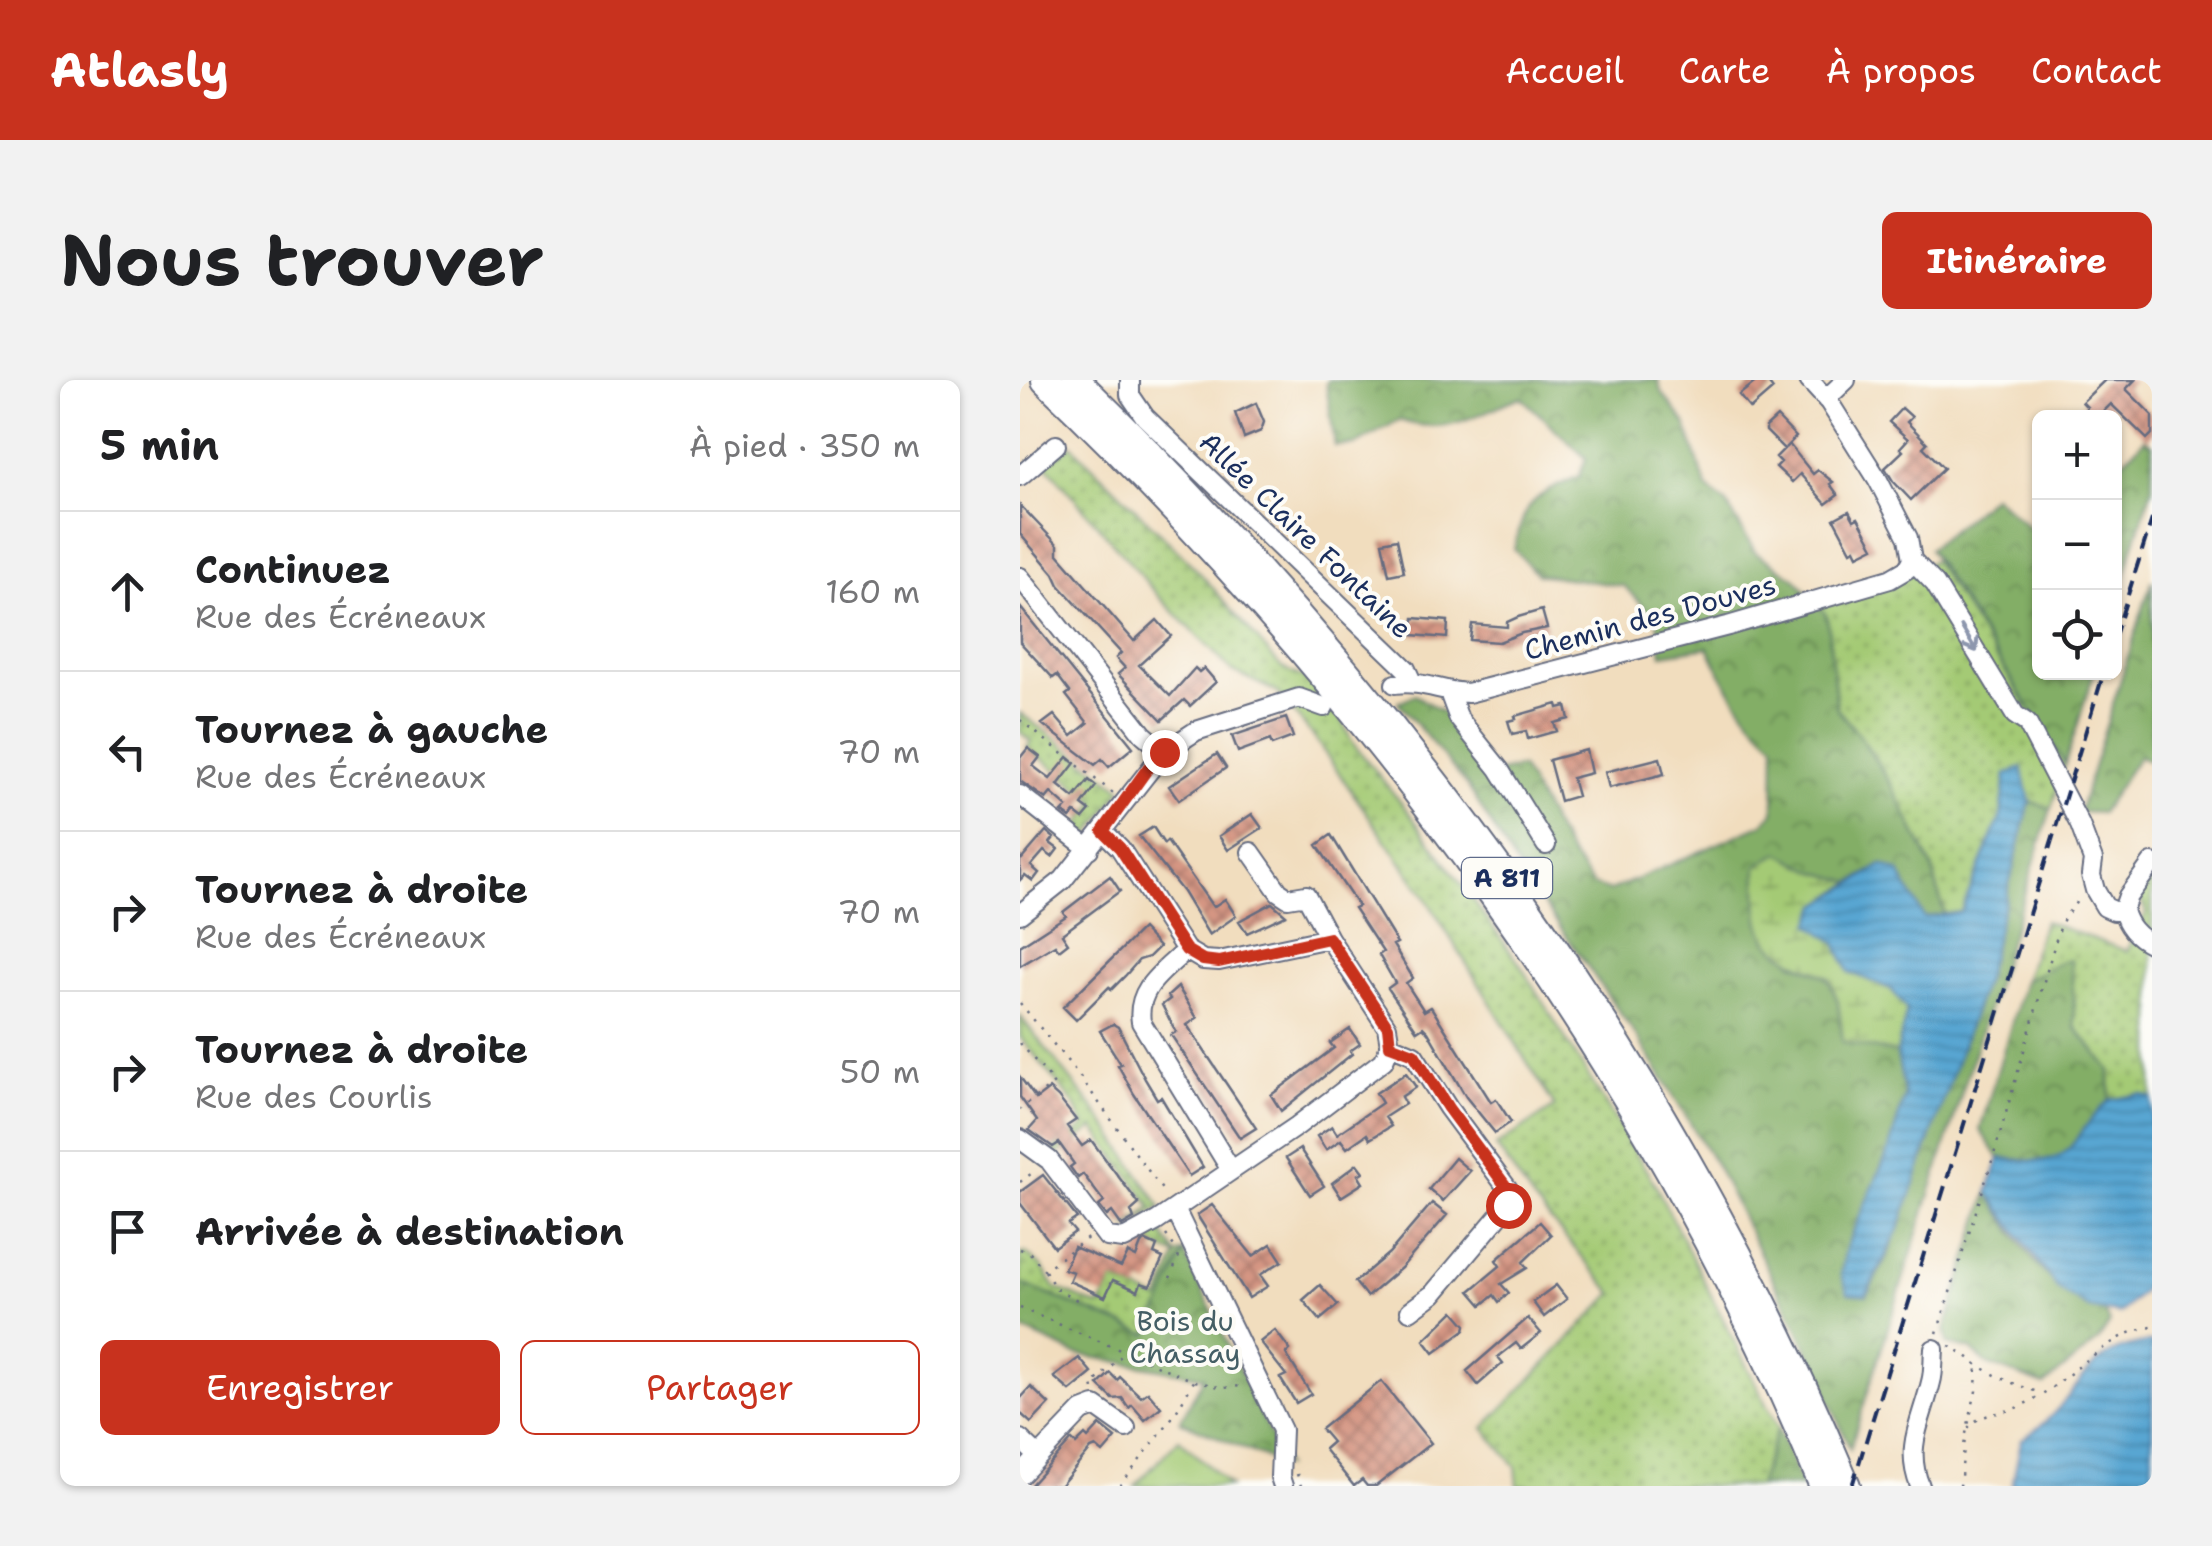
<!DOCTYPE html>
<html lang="fr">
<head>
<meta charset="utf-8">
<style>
  :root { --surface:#fff; --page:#f2f2f2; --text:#202124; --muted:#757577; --line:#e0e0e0; --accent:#c8321e }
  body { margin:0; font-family:"Shantell Sans",sans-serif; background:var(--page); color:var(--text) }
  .controls { position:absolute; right:30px; top:30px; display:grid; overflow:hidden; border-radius:15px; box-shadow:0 2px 8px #0004 }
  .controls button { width:90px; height:90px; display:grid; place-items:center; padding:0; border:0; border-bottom:2px solid var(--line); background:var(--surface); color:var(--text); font:50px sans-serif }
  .stop { position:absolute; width:30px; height:30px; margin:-22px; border:8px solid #c8321e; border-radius:50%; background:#fff }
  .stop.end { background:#c8321e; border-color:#fff; box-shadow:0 2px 10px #0008 }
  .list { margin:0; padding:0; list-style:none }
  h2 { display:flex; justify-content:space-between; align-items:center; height:130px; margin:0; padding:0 40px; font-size:42px }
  h2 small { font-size:32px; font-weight:400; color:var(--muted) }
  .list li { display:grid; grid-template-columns:65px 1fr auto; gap:30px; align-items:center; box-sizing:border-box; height:160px; padding:0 40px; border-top:2px solid var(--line) }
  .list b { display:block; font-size:38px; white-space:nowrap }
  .list p { margin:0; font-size:32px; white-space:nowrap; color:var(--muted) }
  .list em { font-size:32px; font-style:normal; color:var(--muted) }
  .actions { display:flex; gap:20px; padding:30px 40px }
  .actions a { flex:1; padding:22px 0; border:2px solid var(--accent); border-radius:15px; text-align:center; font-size:35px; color:var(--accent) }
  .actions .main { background:var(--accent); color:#fff }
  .icon { flex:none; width:55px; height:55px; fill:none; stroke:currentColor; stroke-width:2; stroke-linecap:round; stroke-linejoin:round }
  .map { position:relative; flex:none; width:1132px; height:1106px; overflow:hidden; border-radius:15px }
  header { display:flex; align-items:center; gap:60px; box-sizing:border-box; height:140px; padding:0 50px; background:var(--accent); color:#fff }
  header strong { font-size:48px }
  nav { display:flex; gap:55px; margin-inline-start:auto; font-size:35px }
  .intro { display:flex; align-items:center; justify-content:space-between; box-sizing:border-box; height:240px; padding:0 60px }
  h1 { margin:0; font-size:70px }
  .button { padding:25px 45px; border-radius:15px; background:var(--accent); color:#fff; font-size:35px; font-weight:700 }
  main { display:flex; gap:60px; padding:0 60px }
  aside { flex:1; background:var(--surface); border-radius:15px; box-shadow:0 2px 8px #0004 }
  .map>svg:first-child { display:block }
</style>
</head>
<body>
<header>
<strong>Atlasly</strong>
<nav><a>Accueil</a><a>Carte</a><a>À propos</a><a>Contact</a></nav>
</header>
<div class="intro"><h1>Nous trouver</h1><a class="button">Itinéraire</a></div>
<main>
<aside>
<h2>5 min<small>À pied · 350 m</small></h2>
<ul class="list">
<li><svg class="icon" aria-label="ahead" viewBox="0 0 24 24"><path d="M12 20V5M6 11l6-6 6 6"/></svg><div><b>Continuez</b><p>Rue des Écréneaux</p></div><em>160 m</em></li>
<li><svg class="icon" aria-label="left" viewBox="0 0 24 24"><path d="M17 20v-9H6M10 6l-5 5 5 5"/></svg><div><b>Tournez à gauche</b><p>Rue des Écréneaux</p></div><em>70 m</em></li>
<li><svg class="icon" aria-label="right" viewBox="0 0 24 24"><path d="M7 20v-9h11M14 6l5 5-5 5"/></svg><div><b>Tournez à droite</b><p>Rue des Écréneaux</p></div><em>70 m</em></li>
<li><svg class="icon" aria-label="right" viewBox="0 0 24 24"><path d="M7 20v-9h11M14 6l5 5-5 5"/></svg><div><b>Tournez à droite</b><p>Rue des Courlis</p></div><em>50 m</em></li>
<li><svg class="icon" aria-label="arrive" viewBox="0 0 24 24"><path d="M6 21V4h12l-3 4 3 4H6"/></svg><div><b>Arrivée à destination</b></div></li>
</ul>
<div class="actions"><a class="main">Enregistrer</a><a>Partager</a></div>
</aside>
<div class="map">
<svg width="1132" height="1106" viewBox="0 0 1132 1106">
  <defs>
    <pattern id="grass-dots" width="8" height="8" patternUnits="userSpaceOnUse" patternTransform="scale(2.5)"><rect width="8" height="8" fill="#a4ca75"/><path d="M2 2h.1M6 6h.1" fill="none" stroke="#85a463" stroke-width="1.8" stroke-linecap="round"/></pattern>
    <pattern id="forest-crowns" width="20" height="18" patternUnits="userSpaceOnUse" patternTransform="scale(2.5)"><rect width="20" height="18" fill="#83ae66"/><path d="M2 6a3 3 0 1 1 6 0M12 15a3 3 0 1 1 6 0" fill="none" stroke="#6a8e57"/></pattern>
    <pattern id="wetland-marsh" width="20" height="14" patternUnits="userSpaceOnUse" patternTransform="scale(2.5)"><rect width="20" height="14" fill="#a4ca75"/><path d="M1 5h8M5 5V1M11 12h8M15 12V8" fill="none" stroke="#85a463"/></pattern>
    <pattern id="water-rules" width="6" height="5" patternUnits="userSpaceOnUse" patternTransform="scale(2.5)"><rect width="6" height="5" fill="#58a6d2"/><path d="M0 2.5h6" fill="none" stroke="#4888ae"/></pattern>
    <pattern id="building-cross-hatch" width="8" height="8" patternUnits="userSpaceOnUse" patternTransform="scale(2.5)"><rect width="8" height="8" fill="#d59683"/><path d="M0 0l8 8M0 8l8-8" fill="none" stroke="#ac7b6e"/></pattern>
  </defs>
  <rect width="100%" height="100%" fill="#fdfcf7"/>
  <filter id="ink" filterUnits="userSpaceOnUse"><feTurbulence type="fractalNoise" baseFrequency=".01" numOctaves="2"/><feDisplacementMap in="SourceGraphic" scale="20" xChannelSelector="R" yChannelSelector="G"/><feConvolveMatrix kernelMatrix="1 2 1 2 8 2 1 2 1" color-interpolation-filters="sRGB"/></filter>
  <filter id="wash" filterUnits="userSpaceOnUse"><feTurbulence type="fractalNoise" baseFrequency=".0048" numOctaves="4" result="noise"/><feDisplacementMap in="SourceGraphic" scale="40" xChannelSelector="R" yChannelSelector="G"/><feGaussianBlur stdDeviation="2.25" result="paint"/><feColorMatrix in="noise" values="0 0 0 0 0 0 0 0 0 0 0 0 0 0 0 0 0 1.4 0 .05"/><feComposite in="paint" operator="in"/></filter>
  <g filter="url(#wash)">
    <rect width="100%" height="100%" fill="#f1ddbe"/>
    <path fill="url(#grass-dots)" stroke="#607c6a" stroke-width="2.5" d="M51 65 180 193 262 288 293 302 319 334 332 362 387 430 499 583 636 806 758 1048 738 1106H498L496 1087 464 1048 593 913 514 821 476 766 535 727 404 515 293 356 257 312 212 291 142 220 26 85Z
      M914 180 1045 384 1031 429 1010 421 1002 389 986 395 981 436 941 532 924 534 912 487 871 404 840 356 817 329 798 226 877 201Z
      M0 333 102 409 68 457 56 449 76 422 7 367 11 361 0 352Z
      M1132 500V718L1121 714 1090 720V690L1055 647 1053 620 1043 581 1004 601 1024 541 1107 571 1126 533 1119 515Z
      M0 636 83 740 141 827 106 848 132 827 74 748 34 777 31 772 64 747 55 725 0 657Z
      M140 850 157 875 164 872 128 955 0 903V874L6 873 22 887 35 908 80 927 93 900 139 920 157 876 123 860Z"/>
    <path fill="url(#forest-crowns)" stroke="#4f6e62" stroke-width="2.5" d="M308 0H638L641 11 665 43 687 108 707 124 735 172 776 199 807 236 817 329 840 356 871 404 912 487 924 534 904 538 879 492 862 485 832 502 796 492 759 473 737 486V506L772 582 807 597 818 621 823 662 877 673 885 715 869 770 826 868 847 915 872 866 965 600 1010 421 1031 429 830 1069 785 964 697 787 617 657 493 480 447 405 378 322 395 315 432 338 476 393 501 387 548 471 573 505 590 511 743 444 754 432 755 364C724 338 705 304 688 267L642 274 637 240 604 206 517 194 494 169C506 119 513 117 559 96L566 78 501 17C455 34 428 57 379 40L335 65 315 66 306 3Z
      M1125 59 1132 64V108L1095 226V89Z
      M973 116 1019 156V292L1074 293 1045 384 909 169Z
      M1132 200V382L1119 376 1081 433 1059 432Z
      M1051 580 1055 647 1090 690V720L1047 772 1031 782 979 778 960 750 1004 601 1043 581Z
      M968 812C994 854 1032 921 1084 931L1090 943 1078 961 1024 1005 967 984 950 969 927 964 925 950Z
      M164 872 265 1086 160 1041 184 997 55 974 0 949V903L128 955Z
      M758 1048 782 1106H738Z"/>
    <path fill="url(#wetland-marsh)" stroke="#607c6a" stroke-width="2.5" d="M759 473 796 492 832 502 798 525 829 592 871 609 887 630 877 673 823 662 818 621 808 597C738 568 736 559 737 486Z"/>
    <path fill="#a4ca75" stroke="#607c6a" stroke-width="2.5" d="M159 1059 210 1106H115Z"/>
    <path fill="url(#water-rules)" stroke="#3a6a98" stroke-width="2.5" d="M1002 388 1010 421 965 599 879 849 846 915 828 913 821 894 826 868 869 770 885 715 877 673 887 630 871 609 829 592 816 563 790 544 798 525 862 485 879 492 904 538 941 532 981 436 986 394Z
      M1121 714 1132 718V902L1100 934 1069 928 1038 909 968 812 979 778C1065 789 1038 766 1090 720Z
      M1132 962V1106H992L1001 1061C1009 1054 1019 1048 1026 1041 1065 1004 1067 969 1132 962Z"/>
    <g id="blocks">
      <path fill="url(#building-cross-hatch)" d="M738 0H746L753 9 730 29 719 15Z
        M1085 0H1115L1106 9 1132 35V54L1127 59 1091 24 1077 38H1057L1067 27 1062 22Z
        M236 23 244 42 241 51 224 58 215 33Z
        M882 28 892 37 887 42 907 63 903 67 924 88 891 120 873 101 865 88 883 71 880 68 888 59 869 42Z
        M757 37 776 57 765 68 769 64 793 94 798 90 813 102 810 104 818 115 806 124 780 94 772 102 756 87 761 82 756 77 764 69 746 51V47Z
        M0 125 38 165V174L114 261 137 240 151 256 119 285 150 316 175 288 179 292 184 288 196 302 170 326 164 320 142 340 98 294 105 288 96 278 101 273 39 205 34 194 0 154Z
        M829 131 834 140 838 138 854 167 838 175 835 169 831 171 814 139Z
        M377 159 384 192 369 195 362 162Z
        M0 227 113 367 89 387 82 379 75 385 22 344 34 335 52 356 68 343 46 315 50 312 37 295 33 298 0 262Z
        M522 230 527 248 502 253 479 262 450 260 452 244 487 247V242L498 237Z
        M394 238 428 241 427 258 393 255Z
        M537 324 538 328 546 326 549 339 534 343 537 351 508 359 506 351 492 354 488 341 496 339 495 336Z
        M266 338 273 357 252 365 250 360 218 372 212 356Z
        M8 368 20 377 13 386 30 399 48 377 55 383 38 405 54 418 69 400 76 406 62 425 70 431 63 439 55 433 50 438 42 432 47 427 31 413 26 419 0 401V378Z
        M566 370 571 393 552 398 557 416 540 421 529 380Z
        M197 374 206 388 159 420 149 406Z
        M640 378 644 394 589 408 585 392Z
        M232 434 242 448 208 470 199 456Z
        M133 447 144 464 147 461 193 527 205 519 216 536 189 555 163 512 119 456Z
        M26 451 34 458 30 463 38 469 32 477 24 471 11 486 19 493 13 501 5 495 0 500V477L2 479Z
        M311 455 377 563 373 565 393 598 386 603 404 631 411 627 471 722 476 719 491 742 475 753 446 717 408 652 403 647 397 651 368 608 375 603 359 575 363 572 334 528 338 526 297 465Z
        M90 496 100 511 42 554 48 563 39 570 35 565 0 586V566L46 536 43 532Z
        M252 523 266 535 227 553 219 541Z
        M122 549 139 567 129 577 119 580 105 596 91 610 89 607 56 640 43 627Z
        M158 607 177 638 167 645 236 748 220 758 151 655 156 652 142 625 150 619 148 616Z
        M93 644 98 647 125 699 137 719 141 717 183 787 169 796 114 714 98 685 101 684 80 651Z
        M330 649 340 664 330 671 332 674 261 731 251 715 314 668 310 663Z
        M386 693 396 707 381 717 385 724 365 737 371 746 350 759 347 754 327 768 321 760 306 770 297 756 312 746 317 754 362 723 356 713Z
        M0 697 16 719 29 709 38 717 56 740 47 746 62 766 71 760 119 824 111 831 114 839 102 846 92 832 87 836 79 826 84 822 63 794 58 798 50 787 54 784 39 763 33 767 9 750 17 741 0 717Z
        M280 769 304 806 290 815 266 778Z
        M435 778 450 791 423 821 409 809Z
        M337 784 343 792 338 795 343 803 321 817 312 803Z
        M23 795 57 838 48 844 55 852 34 867 0 823V812Z
        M412 823 427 835 381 888 347 917 335 902 369 873Z
        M192 825 233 876 251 864 262 881 240 895 248 906 229 918 177 835Z
        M520 842 531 855 503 882 507 888 481 904 489 913 479 922 474 915 462 925 450 911 480 886 476 880Z
        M126 861 137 866 134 874 143 878 130 906 121 903 118 911 93 900 85 917 49 901 53 892 44 889 54 867 101 887 108 873 116 877 121 864Z
        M300 905 318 925 300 940 283 920Z
        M536 905 547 919 524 937 513 922Z
        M434 931 446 945 445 950 414 973 404 960Z
        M508 938 521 953 501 969 496 963 478 977 483 983 458 1005 447 991Z
        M255 950 270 970 266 974 291 1014 276 1023 260 998 266 995 240 962Z
        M59 978 72 993 50 1011 34 997Z
        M90 993 97 1000 100 997 121 1017 128 1012 141 1027 125 1040 112 1025 109 1028 102 1018 93 1019 78 1005Z
        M361 1001 411 1063 356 1106H347L342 1100 334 1106 304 1069 312 1062 301 1049Z
        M11 1007 29 1024 11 1043 0 1033V1019Z
        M80 1045 96 1058 83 1073 76 1067 71 1069 40 1106H10L52 1060 56 1064 65 1055 68 1058Z"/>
    </g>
  </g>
  <g filter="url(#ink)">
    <use href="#blocks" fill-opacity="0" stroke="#666c80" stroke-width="2.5"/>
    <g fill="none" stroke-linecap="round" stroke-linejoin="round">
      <defs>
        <path id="minor" d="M110 0V15L125 37 386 289 392 302
          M789 0 809 22 858 100 888 158 892 180 915 204 995 335 1007 343 1060 445 1073 480 1071 495 1075 510 1085 527 1094 531 1103 530
          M806 19 826 0
          M0 96 36 65
          M0 197 123 354 144 372 176 351 279 318 304 327
          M375 304C401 300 422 312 448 313L708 246 870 199 887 189 892 180
          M429 312 439 339 479 389 526 465
          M0 415 69 469
          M83 451 100 468 166 570 183 580 199 581 309 558
          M1103 530 1108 516 1132 483
          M1103 530C1107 547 1117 557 1132 564
          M0 534 43 500 144 372
          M166 570C143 592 116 608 121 642L211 790
          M370 665 394 675 428 728 488 809V825L413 914 390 931
          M0 759 29 780 87 857 104 859 137 841 277 746 364 680 370 665 367 647 309 558 286 515 268 518 259 512 231 472
          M155 829 262 1050 260 1097 263 1106
          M0 1059 18 1076
          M0 1096 62 1031 75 1026 106 1048
          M900 1106C884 1067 902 1040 911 1002 914 992 913 980 914 969"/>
        <path id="highway" d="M26 0C354 314 629 685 804 1106
          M55 0C382 321 648 681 826 1106"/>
      </defs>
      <use href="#minor" stroke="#666c80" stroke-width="22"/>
      <use href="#highway" stroke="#666c80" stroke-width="32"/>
      <path stroke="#666c80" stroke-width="2.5" stroke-dasharray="2.5 8" stroke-linecap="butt" d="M0 340 93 413
        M0 623 58 694 146 815
        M0 663 34 703 0 729
        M0 802 15 791
        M146 855 156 869
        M0 869 10 873 24 890 69 857
        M25 891 35 908 59 921
        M150 898 159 876
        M0 928 174 1001 155 1034 100 1106
        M917 953 973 778 1037 556 1044 538 1061 516
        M929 966C944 972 950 981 963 988 981 999 999 1006 1018 1012
        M175 1001 203 1008 221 1006
        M73 1009 72 1005 106 971
        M948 1048C961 1032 980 1035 998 1027 1048 1006 1077 958 1132 946
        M277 1094 281 1106
        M940 1106 945 1058 956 1011 957 985"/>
      <use href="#minor" stroke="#fff" stroke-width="18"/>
      <use href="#highway" stroke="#fff" stroke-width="28"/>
      <path stroke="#1b2f5e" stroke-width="4" stroke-dasharray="15 8" stroke-linecap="butt" d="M1094 259 1132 139
        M832 1106 1084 292"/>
    </g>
    <defs><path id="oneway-shaft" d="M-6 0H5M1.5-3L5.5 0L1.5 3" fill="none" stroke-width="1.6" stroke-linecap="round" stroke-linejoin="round" transform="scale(2.5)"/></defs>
    <use stroke="#8d97ae" href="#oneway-shaft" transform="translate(949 259) rotate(59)"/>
  </g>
  <g fill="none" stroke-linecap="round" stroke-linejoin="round" filter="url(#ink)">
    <path stroke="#c8321e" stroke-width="12" d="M144 372 128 388 83 451 100 468 166 570 183 580 199 582 309 558 368 647 370 665 394 674 428 728 488 809V825"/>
  </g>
  <g text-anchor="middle" stroke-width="8" stroke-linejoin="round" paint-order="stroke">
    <rect fill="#fdfcf7" stroke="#5f6c8c" stroke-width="2.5" x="442" y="478" width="90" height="40" rx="8"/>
    <g font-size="25" font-weight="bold" fill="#1b2f5e">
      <text x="487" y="507">A 811</text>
    </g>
    <g font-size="28" fill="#1b2f5e" stroke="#fdfcf7">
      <text transform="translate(286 155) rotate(44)" y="10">Allée Claire Fontaine</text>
      <text transform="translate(630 237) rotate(-15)" y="10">Chemin des Douves</text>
    </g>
    <g font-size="28" fill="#445e65" stroke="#fdfcf7">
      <text x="165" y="951">Bois du<tspan x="165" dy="32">Chassay</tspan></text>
    </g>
  </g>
</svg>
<div class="controls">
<button>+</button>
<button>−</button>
<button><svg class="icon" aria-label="locate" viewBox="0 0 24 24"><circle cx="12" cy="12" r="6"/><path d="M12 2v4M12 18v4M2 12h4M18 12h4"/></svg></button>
</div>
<div class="stop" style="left:488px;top:825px"></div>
<div class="stop end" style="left:144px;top:372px"></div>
</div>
</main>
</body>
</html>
